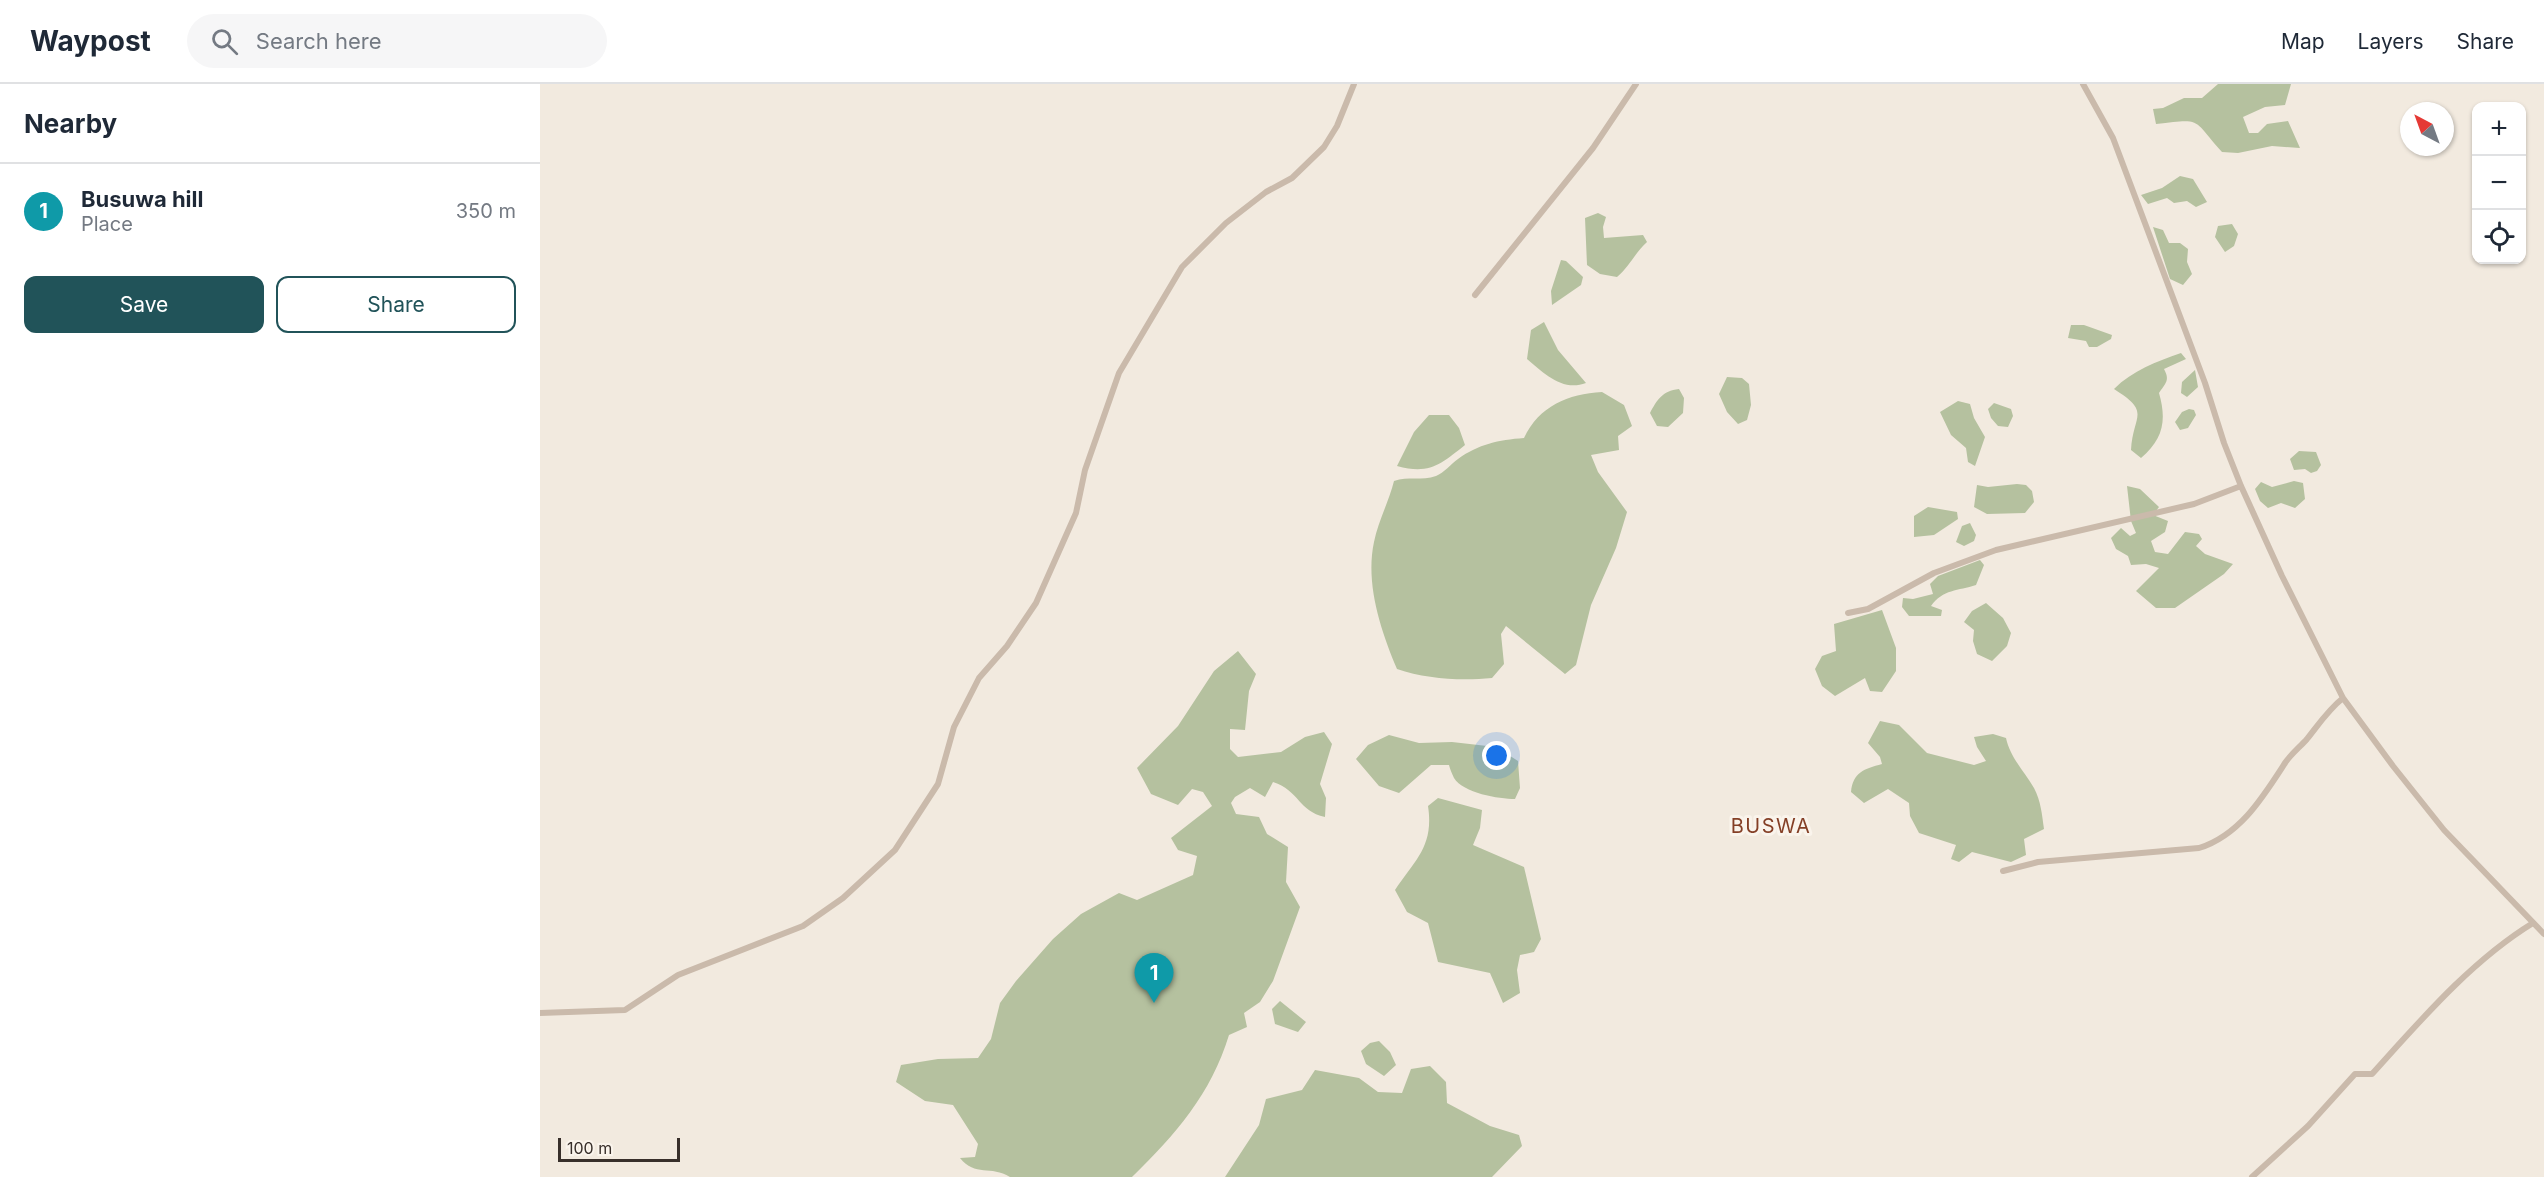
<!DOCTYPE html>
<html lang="en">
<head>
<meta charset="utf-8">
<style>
  :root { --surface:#fff; --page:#f6f6f7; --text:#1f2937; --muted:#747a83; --line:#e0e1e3; --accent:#215359 }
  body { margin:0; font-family:Inter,sans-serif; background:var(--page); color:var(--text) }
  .controls { position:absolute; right:18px; top:18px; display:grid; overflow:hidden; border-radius:12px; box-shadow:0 2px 4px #0004 }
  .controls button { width:54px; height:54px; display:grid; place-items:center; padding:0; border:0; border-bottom:2px solid var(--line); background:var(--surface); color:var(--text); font:30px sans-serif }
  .compass { position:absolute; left:1860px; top:18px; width:54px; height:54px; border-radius:50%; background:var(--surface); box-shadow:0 2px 4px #0004; rotate:319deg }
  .scale { position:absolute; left:18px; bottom:15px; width:122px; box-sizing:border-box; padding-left:6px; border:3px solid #382f2a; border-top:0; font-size:16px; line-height:21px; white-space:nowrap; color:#382f2a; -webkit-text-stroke:4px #faf4ec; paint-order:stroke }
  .you { position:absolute; left:957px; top:672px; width:21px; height:21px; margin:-15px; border:4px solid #fff; border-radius:50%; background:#1a73e8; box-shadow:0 0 0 9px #1a73e833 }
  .badge { display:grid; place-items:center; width:39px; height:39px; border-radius:50%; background:var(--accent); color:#fff; font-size:20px; font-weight:700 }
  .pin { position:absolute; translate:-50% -50px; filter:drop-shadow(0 2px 3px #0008) }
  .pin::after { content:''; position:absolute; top:32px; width:21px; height:18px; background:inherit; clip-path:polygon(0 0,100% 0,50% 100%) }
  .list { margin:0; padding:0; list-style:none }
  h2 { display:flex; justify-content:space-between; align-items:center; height:78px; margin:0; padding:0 24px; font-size:26px }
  h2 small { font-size:20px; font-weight:400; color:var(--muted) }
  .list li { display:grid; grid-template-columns:39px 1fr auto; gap:18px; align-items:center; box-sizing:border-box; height:96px; padding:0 24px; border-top:2px solid var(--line) }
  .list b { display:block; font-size:22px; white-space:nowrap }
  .list p { margin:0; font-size:20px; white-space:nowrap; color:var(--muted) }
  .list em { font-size:20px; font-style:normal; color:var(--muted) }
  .actions { display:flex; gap:12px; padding:18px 24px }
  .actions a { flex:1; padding:14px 0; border:2px solid var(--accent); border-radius:12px; text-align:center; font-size:21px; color:var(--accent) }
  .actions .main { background:var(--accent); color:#fff }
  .icon { flex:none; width:33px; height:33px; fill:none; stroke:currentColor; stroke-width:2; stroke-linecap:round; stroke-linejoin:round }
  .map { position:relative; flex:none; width:2004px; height:1093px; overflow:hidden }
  header { display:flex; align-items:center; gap:36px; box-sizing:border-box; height:84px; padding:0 30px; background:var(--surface); border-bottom:2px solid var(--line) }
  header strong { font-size:28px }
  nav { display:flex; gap:33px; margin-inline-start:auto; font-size:21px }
  .search { width:420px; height:54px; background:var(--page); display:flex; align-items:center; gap:15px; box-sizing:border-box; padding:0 21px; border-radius:33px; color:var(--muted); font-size:22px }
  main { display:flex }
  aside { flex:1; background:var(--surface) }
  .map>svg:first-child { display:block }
</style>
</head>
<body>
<header>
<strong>Waypost</strong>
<div class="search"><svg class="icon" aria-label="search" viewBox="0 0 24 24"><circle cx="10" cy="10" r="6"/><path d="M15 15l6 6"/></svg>Search here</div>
<nav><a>Map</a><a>Layers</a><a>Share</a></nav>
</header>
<main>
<aside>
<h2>Nearby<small></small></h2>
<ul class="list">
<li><span class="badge" style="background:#0f9aa8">1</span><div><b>Busuwa hill</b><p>Place</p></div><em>350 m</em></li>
</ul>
<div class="actions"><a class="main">Save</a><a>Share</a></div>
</aside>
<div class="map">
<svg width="2004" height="1093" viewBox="0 0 2004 1093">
  <rect width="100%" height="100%" fill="#f2eadf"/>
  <path fill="#b5c19f" d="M1678 0H1751L1745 21 1725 23 1703 33 1709 49H1718L1727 40 1748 37 1760 64 1732 62 1698 69 1682 68C1652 35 1664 34 1616 40L1613 25 1623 24 1644 14H1662Z
    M1640 92 1653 95 1667 118 1656 123 1647 117 1634 119 1627 114 1608 120 1601 111 1622 104Z
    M1058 129 1066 133 1063 143 1064 154 1103 151 1107 158C1094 170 1090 182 1077 193L1060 190 1047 181 1045 134Z
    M1692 140 1698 150 1694 162 1685 168 1675 153 1678 142Z
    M1613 143 1623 146 1629 159H1640L1648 165 1647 178 1652 190 1643 201 1630 195Z
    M1021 176 1026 177 1043 193 1041 201 1012 221 1011 207Z
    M1004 238 1018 266 1046 299C1022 308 1004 289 987 275L991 246Z
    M1531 241H1544L1572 251 1571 255 1557 263H1549L1546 257 1528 254Z
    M1641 269 1646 275 1624 285C1630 296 1626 299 1619 309 1627 337 1623 355 1601 374L1591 366C1593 330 1612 329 1574 305 1593 286 1616 278 1641 269Z
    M1655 286 1658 303 1647 313 1641 309 1642 298Z
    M1187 293 1202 294 1209 300 1211 321 1207 336 1198 340 1187 328 1179 310Z
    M1139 305 1144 314 1143 329 1128 343 1117 342 1110 329C1117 316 1122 307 1139 305Z
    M1062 308 1084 321 1092 342 1078 352 1079 366 1051 371 1058 388 1087 428 1076 464 1051 521 1036 581 1025 590 966 542 961 550 964 580 952 594C921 597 886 595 857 585 841 547 825 500 834 458 838 438 849 417 854 397 868 392 882 397 896 392 904 389 911 380 918 375 939 360 958 356 984 354 999 322 1028 310 1062 308Z
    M1418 317 1430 320 1434 334 1445 353 1435 382 1428 378 1426 364 1411 351 1400 328Z
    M1454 319 1471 325 1473 332 1468 343 1458 342 1451 334 1448 325Z
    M1649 325 1654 326 1656 331 1648 344 1640 346 1635 338 1642 328Z
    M889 331H909L919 344 925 361C901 380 890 391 857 382L874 348Z
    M1759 367 1776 368 1781 381 1777 387 1771 389 1765 385 1754 386 1750 375Z
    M1754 397 1763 399 1765 415 1755 424 1741 419 1728 424 1720 417 1715 405 1721 398 1732 403Z
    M1477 400 1486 401 1492 407 1494 418 1485 429 1447 430 1434 423 1437 401 1448 403Z
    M1587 402 1600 405 1619 423 1613 431 1628 437 1625 448 1611 457 1615 468 1628 470 1645 448 1659 450 1662 455 1656 462 1665 470 1693 480 1684 490 1635 524H1616L1596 507 1619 484 1606 480 1591 481 1588 472 1576 465 1571 454 1581 444 1590 452 1596 449 1591 437Z
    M1388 423 1417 428 1418 435 1394 451 1374 453V432Z
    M1430 439 1436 451 1434 457 1424 462 1416 458 1422 442Z
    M1440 476 1444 481 1436 501C1418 507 1403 505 1391 522L1402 526 1401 532H1369L1362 523 1363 514 1373 515 1393 510 1390 500 1398 492Z
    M1446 519 1463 534 1471 549 1467 562 1452 577 1437 570 1433 557 1434 546 1424 538 1432 527Z
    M1342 526 1356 564V587L1342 608 1330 607 1325 594 1295 612 1282 602 1275 585 1282 572 1296 567 1294 540Z
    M698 567 716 590 709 607 705 646 690 645V665L698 673 741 668 765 653 784 648 792 660 780 700 786 714 785 733C758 727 760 707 733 698L725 713 710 704 695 713 691 719 696 730 719 733 727 750 748 763 746 798 760 823 733 897 720 918 704 929 707 943 689 951C671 1010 636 1050 592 1093H470C451 1081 435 1093 420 1074L435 1073 438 1060 413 1021 385 1017 356 998 361 981 398 975 438 974 451 955 460 919 476 897 513 855 541 830 579 809 597 816 653 791 657 772 638 766 631 754 672 722 663 708 652 705 638 721 611 710 597 684 638 642 674 587Z
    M1340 637 1359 641 1387 669 1434 681 1446 677 1437 663 1434 653 1453 650 1466 654C1470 673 1484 687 1494 704 1501 717 1502 731 1504 745L1484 755 1486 771 1471 778 1432 768 1419 778 1411 775 1416 761 1379 749 1370 732 1369 719 1348 705 1324 719 1311 708C1313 688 1324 685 1342 680L1340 673 1328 659Z
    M849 651 879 659 912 658 956 663 978 677 980 704 975 715C959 715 923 709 914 694 912 690 910 685 909 681H891L859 709 839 702 816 675 828 661Z
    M898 714 942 726 940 744 933 761 984 783 1001 855 994 868 980 871 977 886 980 909 963 919 950 889 898 878 888 839 867 828 855 806C876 775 894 762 888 722Z
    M740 917 766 938 758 948 735 940 732 925Z
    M839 957 850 968 856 981 844 992 826 980 821 967 830 959Z
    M890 982 906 998 907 1019 950 1042 979 1051 982 1062 952 1093H685L719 1041 726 1015 762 1006 775 986 819 994 838 1008 862 1009 871 985Z"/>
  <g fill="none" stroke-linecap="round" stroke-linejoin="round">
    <path stroke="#cabaab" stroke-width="6" d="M1543 0 1573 54 1665 299 1684 359 1701 402 1742 492 1803 614 1853 682 1904 746 2004 850
      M935 211 1053 64 1096 0
      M1308 529 1328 525 1394 489 1456 466 1654 420 1701 402
      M1463 787 1498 778 1659 764C1700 751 1723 713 1745 679 1751 670 1760 663 1767 655 1779 640 1788 626 1803 614
      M0 929 85 926 138 891 263 842 303 814 355 766 398 700 414 643 439 594 467 562 496 519 536 429 545 386 579 289 642 183 686 139 726 108 752 94 784 63 797 42 814 0
      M1712 1093 1768 1042 1815 990H1832C1880 937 1931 877 1993 839"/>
  </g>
  <g text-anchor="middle" stroke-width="6" stroke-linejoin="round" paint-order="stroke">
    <g font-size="20" letter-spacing="1.5" fill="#843f26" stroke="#faf4ec">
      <text x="1231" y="749">BUSWA</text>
    </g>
  </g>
</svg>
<div class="controls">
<button>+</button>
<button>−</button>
<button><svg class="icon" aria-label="locate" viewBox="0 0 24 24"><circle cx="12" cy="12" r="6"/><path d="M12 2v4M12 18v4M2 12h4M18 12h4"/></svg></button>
</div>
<svg class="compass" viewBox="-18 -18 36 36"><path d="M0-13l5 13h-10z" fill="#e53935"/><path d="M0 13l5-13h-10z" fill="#747a83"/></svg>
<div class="scale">100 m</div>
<div class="you"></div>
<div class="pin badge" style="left:614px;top:919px;background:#0f9aa8">1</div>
</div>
</main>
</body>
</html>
